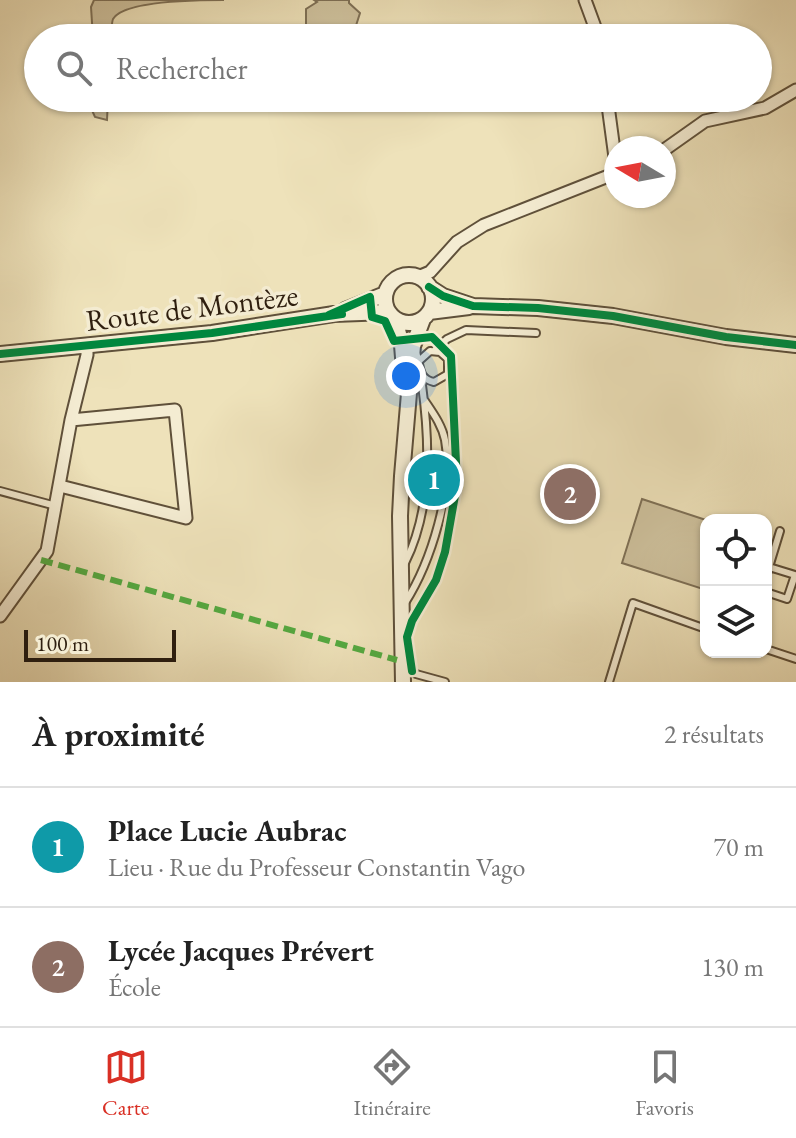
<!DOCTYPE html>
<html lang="fr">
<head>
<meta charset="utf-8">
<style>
  :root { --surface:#fff; --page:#f2f2f2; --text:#222; --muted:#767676; --line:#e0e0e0; --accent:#d93025 }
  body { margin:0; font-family:"EB Garamond",serif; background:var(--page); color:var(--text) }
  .controls { position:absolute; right:24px; bottom:24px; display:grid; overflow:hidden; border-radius:16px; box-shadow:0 2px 6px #0004 }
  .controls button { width:72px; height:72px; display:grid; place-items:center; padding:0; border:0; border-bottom:2px solid var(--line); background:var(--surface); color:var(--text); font:40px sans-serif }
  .compass { position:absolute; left:604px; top:136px; width:72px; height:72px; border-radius:50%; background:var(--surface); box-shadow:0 2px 6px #0004; rotate:280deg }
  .scale { position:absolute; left:24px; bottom:20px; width:152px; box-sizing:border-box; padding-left:8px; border:4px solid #2f1f0f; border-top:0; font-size:22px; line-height:28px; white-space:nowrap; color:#2f1f0f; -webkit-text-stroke:6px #f4ecd2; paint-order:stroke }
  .you { position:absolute; left:406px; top:376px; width:28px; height:28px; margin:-20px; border:6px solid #fff; border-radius:50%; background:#1a73e8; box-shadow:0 0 0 12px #1a73e833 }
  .badge { display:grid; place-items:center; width:52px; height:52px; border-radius:50%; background:var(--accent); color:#fff; font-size:26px; font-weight:700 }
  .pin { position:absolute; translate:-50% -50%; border:4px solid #fff; box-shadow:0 2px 8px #0006 }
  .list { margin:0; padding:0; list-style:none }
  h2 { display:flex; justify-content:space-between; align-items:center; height:104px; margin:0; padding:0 32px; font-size:34px }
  h2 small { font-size:26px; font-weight:400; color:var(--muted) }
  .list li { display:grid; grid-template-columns:52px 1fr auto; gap:24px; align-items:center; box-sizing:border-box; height:120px; padding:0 32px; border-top:2px solid var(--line) }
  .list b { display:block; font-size:30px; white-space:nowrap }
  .list p { margin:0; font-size:26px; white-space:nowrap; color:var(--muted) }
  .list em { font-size:26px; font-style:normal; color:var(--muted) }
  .icon { flex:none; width:44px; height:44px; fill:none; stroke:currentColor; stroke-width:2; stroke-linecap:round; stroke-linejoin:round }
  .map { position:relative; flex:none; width:796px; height:682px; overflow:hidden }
  .search { position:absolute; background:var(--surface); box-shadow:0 2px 6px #0004; left:24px; right:24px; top:24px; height:88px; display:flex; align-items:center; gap:20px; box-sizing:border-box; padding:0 28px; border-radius:44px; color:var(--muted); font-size:30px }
  .sheet { height:344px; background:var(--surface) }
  nav { display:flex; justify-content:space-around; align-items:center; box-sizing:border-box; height:112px; border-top:2px solid var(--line); background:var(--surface); font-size:22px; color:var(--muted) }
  nav a { display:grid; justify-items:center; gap:4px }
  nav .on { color:var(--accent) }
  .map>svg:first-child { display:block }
</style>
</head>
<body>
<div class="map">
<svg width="796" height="682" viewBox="0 0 796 682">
  <rect width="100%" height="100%" fill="#eee2ba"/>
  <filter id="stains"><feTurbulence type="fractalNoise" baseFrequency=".0025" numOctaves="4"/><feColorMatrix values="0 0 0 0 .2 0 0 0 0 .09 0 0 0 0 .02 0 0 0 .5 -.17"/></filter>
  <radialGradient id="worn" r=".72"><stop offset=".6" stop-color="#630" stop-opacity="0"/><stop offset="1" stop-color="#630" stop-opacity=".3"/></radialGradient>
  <path fill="#cec19d" stroke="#7e7056" stroke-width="2" d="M94 0H224C200 0 124 0 113 19 111 24 112 33 112 38H93L91 7Z
    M314 0H349V3L360 13 352 38H312L306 28V9L317 2Z
    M90 98H108L107 120 95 117 90 106Z
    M642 499 706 520V590L622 563Z"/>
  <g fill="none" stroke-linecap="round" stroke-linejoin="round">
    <defs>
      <path id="service" d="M435 350 447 339 466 330 536 333
        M415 351C422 364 416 378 434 382L448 374V359L440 352 430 351 420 360
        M0 491 56 506
        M405 563C432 509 430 444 422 385L424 378
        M766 577 780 531
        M766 592 787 599 795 575 769 567
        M405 603C431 562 454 489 445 440 442 425 433 413 425 401
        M766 649 796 659
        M407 664 416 674 445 682
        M609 682 633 603 706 629"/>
      <path id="minor" d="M585 0 599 38
        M607 98 616 165
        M664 150 705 121 765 108 796 90
        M418 277 430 272 457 242 484 225 616 173
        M60 486 186 518 175 410 71 420
        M0 616 47 551 71 420 87 355V346"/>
      <path id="tertiary" d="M385 299a24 24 0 1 1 48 0a24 24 0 1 1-48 0Z
        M429 287 443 296 473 306 538 308 613 316 726 337 796 345
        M345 310 385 294
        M429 312 469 307
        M395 319 402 345 404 370
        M0 354 212 333 334 314 388 312
        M403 682 400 516 402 476 413 346 423 319"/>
    </defs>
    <use href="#service" stroke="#5f503a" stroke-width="10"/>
    <use href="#minor" stroke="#5f503a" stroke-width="15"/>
    <use href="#tertiary" stroke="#5f503a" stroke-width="18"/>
    <use href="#service" stroke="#f4ecd2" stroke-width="6"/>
    <use href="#minor" stroke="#f4ecd2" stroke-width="11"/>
    <use href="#tertiary" stroke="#f4ecd2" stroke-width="14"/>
    <path stroke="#54aa41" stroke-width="6" stroke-dasharray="12 6" stroke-linecap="butt" d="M41 560 397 660"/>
    <defs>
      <path id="cycleway" d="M429 287 443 296 473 306 538 308 613 316 726 337 796 345
        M329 315 370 297 372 317 385 321 394 341 432 337 451 356 457 484 445 552 436 580 412 621 407 637 412 671
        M0 354 212 333 342 314"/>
    </defs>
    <use href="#cycleway" stroke="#f4ecd2" stroke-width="13"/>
    <use href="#cycleway" stroke="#00873e" stroke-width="8"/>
  </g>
  <g text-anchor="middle" stroke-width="7" stroke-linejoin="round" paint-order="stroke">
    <g font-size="30" fill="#2f1f0f" stroke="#f4ecd2">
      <text transform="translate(192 308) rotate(-7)" y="10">Route de Montèze</text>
    </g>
  </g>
  <rect width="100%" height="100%" filter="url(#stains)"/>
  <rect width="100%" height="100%" fill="url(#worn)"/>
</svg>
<div class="controls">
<button><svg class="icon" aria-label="locate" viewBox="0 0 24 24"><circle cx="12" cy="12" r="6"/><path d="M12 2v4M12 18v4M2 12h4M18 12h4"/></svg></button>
<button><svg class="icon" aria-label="layers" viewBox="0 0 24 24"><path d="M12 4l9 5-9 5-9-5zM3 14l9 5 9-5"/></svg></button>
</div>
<svg class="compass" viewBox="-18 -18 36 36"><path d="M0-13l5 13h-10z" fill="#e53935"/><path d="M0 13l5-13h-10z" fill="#767676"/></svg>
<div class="scale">100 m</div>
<div class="you"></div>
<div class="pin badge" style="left:434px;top:480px;background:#0f9aa8">1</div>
<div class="pin badge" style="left:570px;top:494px;background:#8d6e63">2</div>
<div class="search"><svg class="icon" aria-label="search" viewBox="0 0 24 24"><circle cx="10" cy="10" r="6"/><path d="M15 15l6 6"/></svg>Rechercher</div>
</div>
<section class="sheet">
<h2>À proximité<small>2 résultats</small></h2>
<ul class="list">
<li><span class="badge" style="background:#0f9aa8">1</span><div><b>Place Lucie Aubrac</b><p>Lieu · Rue du Professeur Constantin Vago</p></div><em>70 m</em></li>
<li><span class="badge" style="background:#8d6e63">2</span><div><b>Lycée Jacques Prévert</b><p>École</p></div><em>130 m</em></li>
</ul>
</section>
<nav>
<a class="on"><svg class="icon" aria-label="map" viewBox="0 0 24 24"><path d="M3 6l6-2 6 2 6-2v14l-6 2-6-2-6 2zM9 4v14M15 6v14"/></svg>Carte</a>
<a><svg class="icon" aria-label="directions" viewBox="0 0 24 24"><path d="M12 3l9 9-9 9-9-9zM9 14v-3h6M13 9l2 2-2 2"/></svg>Itinéraire</a>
<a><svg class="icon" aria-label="saved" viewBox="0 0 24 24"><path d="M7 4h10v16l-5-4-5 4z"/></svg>Favoris</a>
</nav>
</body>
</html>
